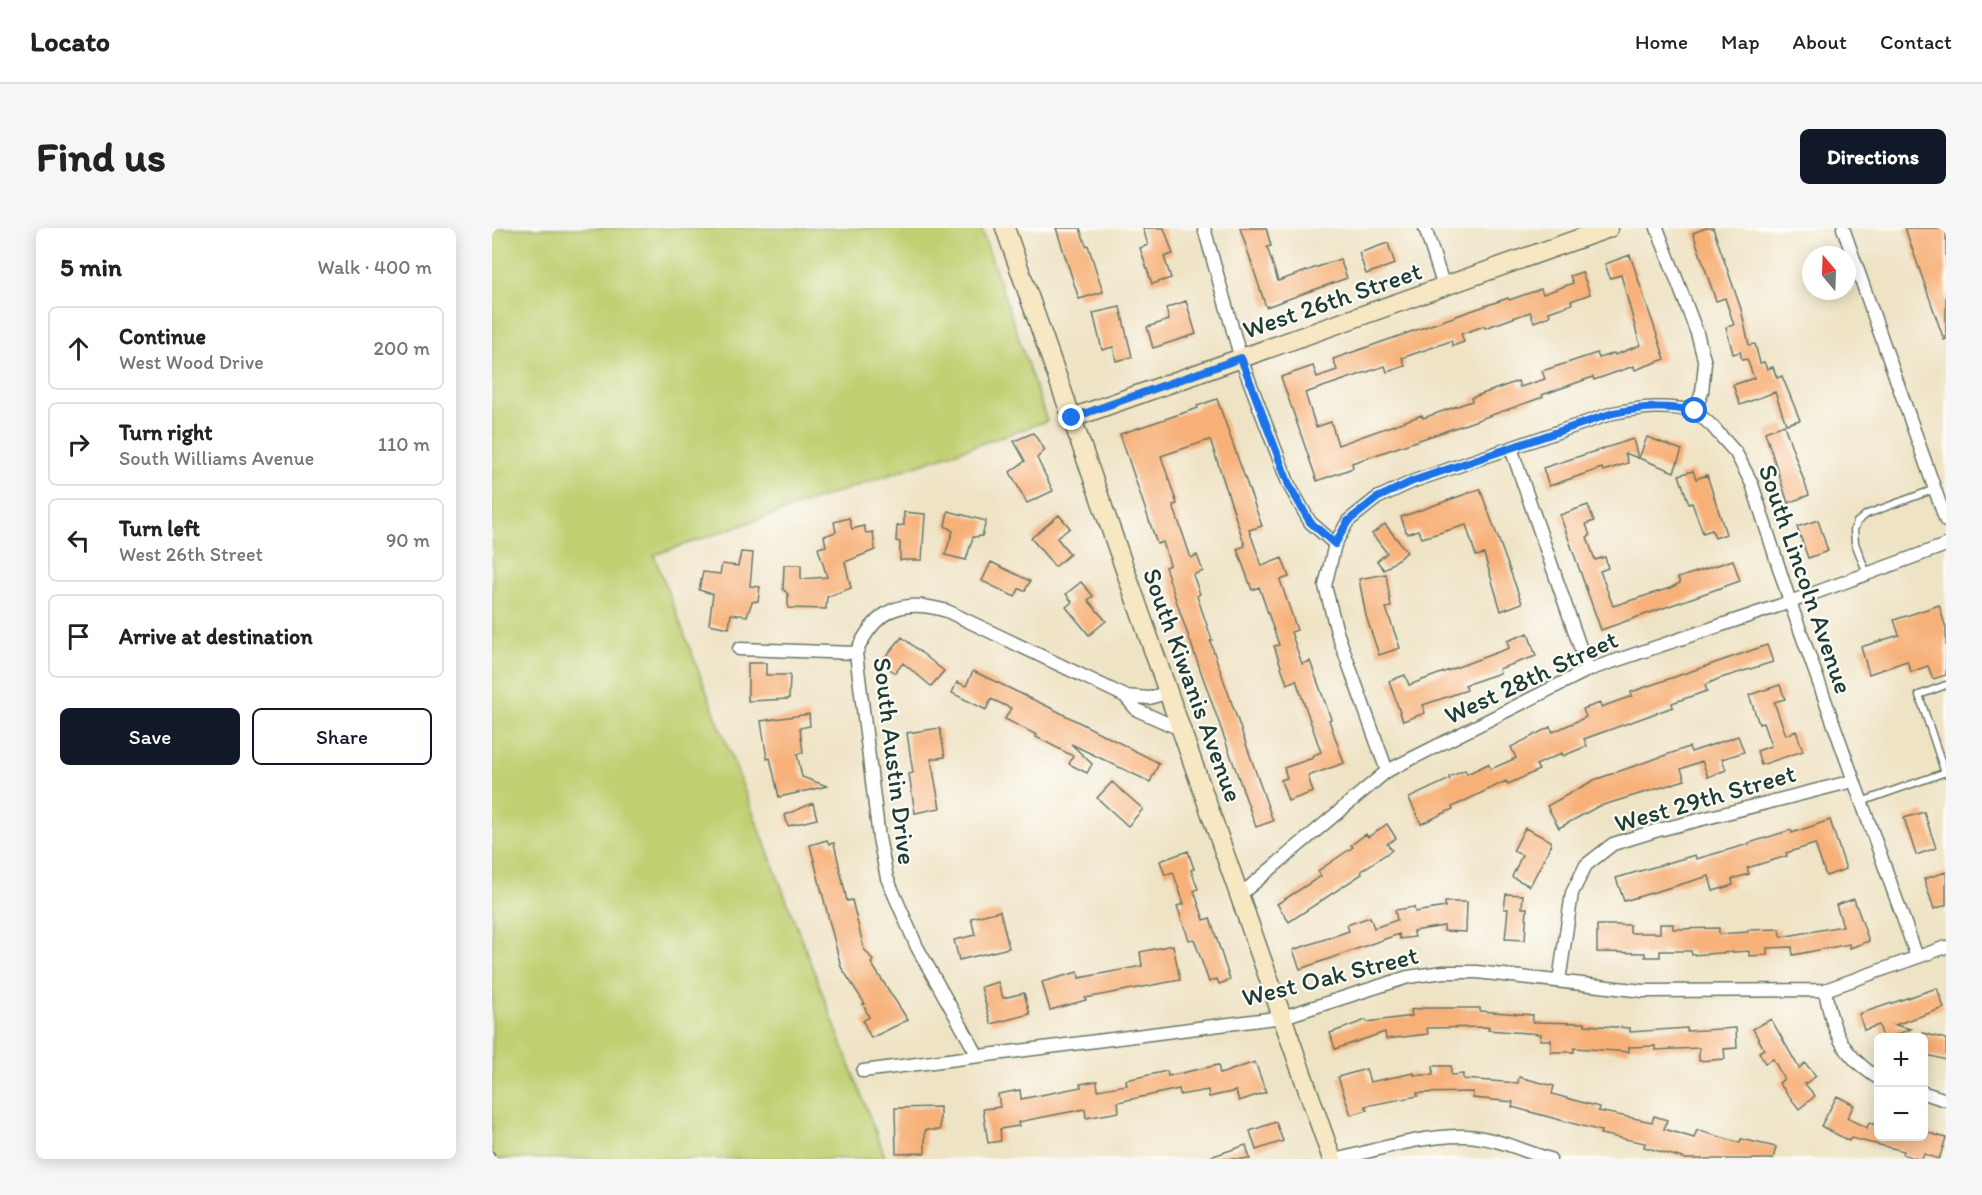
<!DOCTYPE html>
<html lang="en">
<head>
<meta charset="utf-8">
<style>
  :root { --surface:#fff; --page:#f6f6f6; --text:#222; --muted:#767676; --line:#e0e0e0; --accent:#111827 }
  body { margin:0; font-family:Itim,sans-serif; background:var(--page); color:var(--text) }
  .controls { position:absolute; right:18px; bottom:18px; display:grid; overflow:hidden; border-radius:9px; box-shadow:0 3px 15px #0003 }
  .controls button { width:54px; height:54px; display:grid; place-items:center; padding:0; border:0; border-bottom:2px solid var(--line); background:var(--surface); color:var(--text); font:30px sans-serif }
  .compass { position:absolute; left:1310px; top:18px; width:54px; height:54px; border-radius:50%; background:var(--surface); box-shadow:0 3px 15px #0003; rotate:341deg }
  .stop { position:absolute; width:18px; height:18px; margin:-14px; border:4px solid #1a73e8; border-radius:50%; background:#fff }
  .stop.end { background:#1a73e8; border-color:#fff; box-shadow:0 2px 6px #0008 }
  .list { margin:0; padding:0; list-style:none }
  h2 { display:flex; justify-content:space-between; align-items:center; height:78px; margin:0; padding:0 24px; font-size:26px }
  h2 small { font-size:20px; font-weight:400; color:var(--muted) }
  .list li { display:grid; grid-template-columns:39px 1fr auto; gap:18px; align-items:center; box-sizing:border-box; height:84px; margin:0 12px 12px; padding:0 12px; border:2px solid var(--line); border-radius:9px }
  .list b { display:block; font-size:22px; white-space:nowrap }
  .list p { margin:0; font-size:20px; white-space:nowrap; color:var(--muted) }
  .list em { font-size:20px; font-style:normal; color:var(--muted) }
  .actions { display:flex; gap:12px; padding:18px 24px }
  .actions a { flex:1; padding:14px 0; border:2px solid var(--accent); border-radius:9px; text-align:center; font-size:21px; color:var(--accent) }
  .actions .main { background:var(--accent); color:#fff }
  .icon { flex:none; width:33px; height:33px; fill:none; stroke:currentColor; stroke-width:2; stroke-linecap:round; stroke-linejoin:round }
  .map { position:relative; flex:none; width:1454px; height:931px; overflow:hidden; border-radius:9px }
  header { display:flex; align-items:center; gap:36px; box-sizing:border-box; height:84px; padding:0 30px; background:var(--surface); border-bottom:2px solid var(--line) }
  header strong { font-size:28px }
  nav { display:flex; gap:33px; margin-inline-start:auto; font-size:21px }
  .intro { display:flex; align-items:center; justify-content:space-between; box-sizing:border-box; height:144px; padding:0 36px }
  h1 { margin:0; font-size:42px }
  .button { padding:15px 27px; border-radius:9px; background:var(--accent); color:#fff; font-size:21px; font-weight:700 }
  main { display:flex; gap:36px; padding:0 36px }
  aside { flex:1; background:var(--surface); border-radius:9px; box-shadow:0 3px 15px #0003 }
  .map>svg:first-child { display:block }
</style>
</head>
<body>
<header>
<strong>Locato</strong>
<nav><a>Home</a><a>Map</a><a>About</a><a>Contact</a></nav>
</header>
<div class="intro"><h1>Find us</h1><a class="button">Directions</a></div>
<main>
<aside>
<h2>5 min<small>Walk · 400 m</small></h2>
<ul class="list">
<li><svg class="icon" aria-label="ahead" viewBox="0 0 24 24"><path d="M12 20V5M6 11l6-6 6 6"/></svg><div><b>Continue</b><p>West Wood Drive</p></div><em>200 m</em></li>
<li><svg class="icon" aria-label="right" viewBox="0 0 24 24"><path d="M7 20v-9h11M14 6l5 5-5 5"/></svg><div><b>Turn right</b><p>South Williams Avenue</p></div><em>110 m</em></li>
<li><svg class="icon" aria-label="left" viewBox="0 0 24 24"><path d="M17 20v-9H6M10 6l-5 5 5 5"/></svg><div><b>Turn left</b><p>West 26th Street</p></div><em>90 m</em></li>
<li><svg class="icon" aria-label="arrive" viewBox="0 0 24 24"><path d="M6 21V4h12l-3 4 3 4H6"/></svg><div><b>Arrive at destination</b></div></li>
</ul>
<div class="actions"><a class="main">Save</a><a>Share</a></div>
</aside>
<div class="map">
<svg width="1454" height="931" viewBox="0 0 1454 931">
  <rect width="100%" height="100%" fill="#fdfcf7"/>
  <filter id="ink" filterUnits="userSpaceOnUse"><feTurbulence type="fractalNoise" baseFrequency=".0167" numOctaves="2"/><feDisplacementMap in="SourceGraphic" scale="12" xChannelSelector="R" yChannelSelector="G"/><feConvolveMatrix kernelMatrix="1 2 1 2 8 2 1 2 1" color-interpolation-filters="sRGB"/></filter>
  <filter id="wash" filterUnits="userSpaceOnUse"><feTurbulence type="fractalNoise" baseFrequency=".008" numOctaves="4" result="noise"/><feDisplacementMap in="SourceGraphic" scale="24" xChannelSelector="R" yChannelSelector="G"/><feGaussianBlur stdDeviation="1.35" result="paint"/><feColorMatrix in="noise" values="0 0 0 0 0 0 0 0 0 0 0 0 0 0 0 0 0 1.4 0 .05"/><feComposite in="paint" operator="in"/></filter>
  <g filter="url(#wash)">
    <rect width="100%" height="100%" fill="#efe3c5"/>
    <path fill="#c0cf71" stroke="#708652" stroke-width="1.5" d="M0 0H489L555 193 162 327 394 931H0Z"/>
    <g id="blocks">
      <path fill="#f7b078" d="M564 0H588L594 18 596 17 611 64 587 71Z
        M651 0H672L681 26 672 29 679 50 660 56 648 20 656 17Z
        M748 0H774L779 18 775 19 786 53 848 31 855 50 774 79Z
        M1214 0H1221L1249 81 1257 117 1263 116 1268 135 1272 134 1275 141 1281 139 1285 150 1290 148 1308 192 1294 196 1283 164 1248 177 1241 157 1262 150 1255 131 1250 132 1248 124 1241 126 1234 99 1242 97 1233 70 1224 73 1201 5Z
        M1413 0H1454V111L1452 112Z
        M896 15 903 36 874 46 867 25Z
        M1138 27 1173 131 1143 142 1142 138 1102 152 1101 149 1050 167 1051 169 977 195 860 235 861 240 825 253 789 149 821 138 825 149 845 142 841 131 1016 70 1017 72 1049 61 1051 66 1081 55 1078 48 1090 44 1098 66 1079 73 1080 76 1057 84 1058 88 1042 94 1038 84 993 100 992 98 969 106 972 114 961 118 959 113 910 130 913 138 895 144 893 138 813 165 824 199 839 194 846 217 930 187 931 190 980 173 979 170 1026 153 1028 159 1053 151 1050 143 1081 133 1105 125 1107 130 1122 125 1123 127 1148 117 1129 47 1118 50 1113 36Z
        M694 73 704 106 661 120 655 99 677 92 674 80Z
        M628 79 640 129 624 133 621 119 610 122 601 85Z
        M725 171 770 298 757 302 770 338 790 330 797 349 788 352 805 402 799 404 810 436 818 433 839 491 837 492 852 535 816 548 821 564 796 573 789 552 795 550 792 540 821 530 820 528 829 524 804 452 795 456 782 418 787 417 767 359 760 362 745 321 753 318 719 214 717 212 669 228 685 276 681 277 699 330 705 327 711 343 701 347 708 366 705 368 720 412 718 413 781 593 764 599 691 393 673 339 678 337 671 314 665 316 628 206 706 180 705 178Z
        M1292 197 1317 267 1296 275 1273 204Z
        M541 205 553 222 545 230 561 263 535 275 518 244 533 233 522 213Z
        M1155 209 1190 222 1182 244 1147 230Z
        M1141 211 1146 230 1133 225 1136 235 1111 243 1110 240 1057 258 1051 240Z
        M1201 243 1204 251 1215 247 1234 306 1223 310 1220 302 1211 305 1200 275 1197 276 1187 247Z
        M988 261 1030 375 1009 383 992 326 984 328 974 297 930 310 926 302 915 306 909 289Z
        M1096 277 1102 293 1094 296 1098 308 1095 309 1103 332 1113 329 1116 340 1108 343 1121 378 1178 360 1188 355 1186 350 1241 332 1248 353 1109 402 1068 287Z
        M456 283 494 293 490 308 481 309 474 332 453 327 461 303 453 298Z
        M412 284 433 286 430 332H408V314L404 313 405 298 412 297Z
        M567 287 578 300 565 310 578 326 563 339 539 310Z
        M357 290 360 301 372 298 374 305 381 304 383 322 353 334 359 360 335 369 334 381 296 380V366L291 361 292 337H309V351L335 349 326 320 334 318 332 308 344 304 342 294Z
        M1326 292 1336 323 1316 330 1305 299Z
        M893 296 915 324 892 342 885 333 895 325 880 306Z
        M249 324 261 325 258 358 268 359 266 373 260 374 255 388 239 386 237 400 217 396 221 366 207 362 211 344 228 346 230 336 246 338Z
        M499 334 538 353 533 363 527 361 523 369 490 353Z
        M894 346 899 379 894 380 908 420 887 427 874 388 867 351Z
        M589 354 601 368 596 372 614 393 597 407 574 379 580 374 574 366Z
        M1447 377 1454 400V447L1441 451 1436 438 1419 444 1415 433 1377 446 1369 419 1407 407 1402 392Z
        M1036 405 1044 428 1007 441 1008 445 973 457 975 462 931 477 933 485 911 493 897 453 913 447 917 457 1017 420 1015 413Z
        M410 409 452 443 439 458 411 435 403 445 389 434Z
        M1275 417 1281 434 1226 451 1213 457 1215 463 1180 475 1181 479 1092 511 1095 518 1071 528 1070 525 1044 537 1047 542 1016 556 1014 553 960 579 961 581 929 596 917 570 958 551 957 549 973 542 975 546 996 536 999 541 1024 530 1019 519 1058 499 1061 504 1094 489 1091 481 1108 475 1109 479 1140 468 1139 464Z
        M256 435H274V447H298L297 471 256 473Z
        M481 443 561 481 667 535 658 554 579 516 600 536 595 545 577 536 581 528 544 509 545 507 513 491 519 480 499 471 494 482 460 465 465 454 474 458Z
        M1288 457 1293 471 1282 474 1294 507 1304 503 1311 523 1269 537 1265 523 1279 518 1271 495 1267 496 1257 467Z
        M317 486 318 498 308 500 311 525 305 526 310 549 335 558 287 569 278 530 275 531 269 493Z
        M448 500 453 529 439 531 448 580 423 585 417 546 421 545 415 505Z
        M1246 508 1252 524 1230 531 1234 542 1216 549 1210 533 1189 541 1193 552 1105 579 1067 600 1055 578 1102 552 1197 519 1199 524Z
        M620 554 651 581 636 598 605 570Z
        M321 575 325 591 296 598 293 587Z
        M1432 584 1444 620 1424 627 1412 590Z
        M1338 592 1354 641 1334 648 1323 616 1294 625 1295 628 1255 640 1257 646 1240 651 1241 657 1221 663 1217 648 1132 673 1124 650 1203 627 1204 631 1257 616V615L1299 602 1300 605Z
        M895 596 904 610 895 616 900 622 869 643 870 646 797 694 785 676 829 648 826 643 861 619 859 617 874 606 876 609Z
        M1033 600 1059 613V617L1038 658 1020 649 1030 627 1021 623Z
        M335 612 337 616 342 615 355 673 360 672 372 721 381 732 379 735 416 792 379 810 371 793 377 789 371 776H373L349 739 318 617Z
        M696 623 702 641 699 642 706 661 702 663 712 692 718 690 738 752 727 756 725 751 717 754 702 711 697 712 685 678 692 676 681 644 673 647 668 633Z
        M1454 644V677L1442 681 1432 651Z
        M1014 666 1031 667 1030 680H1035L1033 712 1013 711 1016 681H1012Z
        M1362 671 1377 713 1358 720 1357 716 1301 727 1300 719 1275 720V727L1257 728V723L1200 727 1199 723H1168V729H1153V725L1105 724V697H1138V705H1168V696H1181V701L1227 700V706L1256 704V702L1288 701 1289 709 1351 698 1344 677Z
        M953 674H975L974 704 952 703V698L921 703 923 709 908 711 907 706 808 741 801 722 857 703 855 697 878 689 882 700 905 692 903 682 922 679 923 684 953 679Z
        M508 683 517 720 467 732 462 712 483 707 479 690Z
        M681 717 688 752 593 770 594 772 558 782 550 754 586 744 587 750 650 738 648 724Z
        M506 754 511 770 532 765 538 786 499 796 489 759Z
        M1445 760 1452 780 1403 797 1419 801 1396 810H1391L1387 797 1372 802 1367 786Z
        M933 780H988V783L1041 787 1040 794 1093 795V797L1138 800V804L1195 800V803L1244 800 1245 820 1232 821 1233 831 1207 833V820L1163 822V818L1137 819V824L1082 820V824H1059V812H1048L1049 806 996 802 997 799 935 800 936 806 894 811 893 804 843 821 838 805 874 792 875 794 920 788 919 782Z
        M1279 791 1307 840 1313 835 1324 848 1313 856 1323 868 1307 881 1287 855 1292 851 1281 831 1273 835 1267 824 1272 821 1261 801Z
        M1431 805 1454 811V832L1431 826Z
        M763 834 774 864 747 873 744 863 717 869 716 862 688 867 687 861 626 874 627 884 594 890 593 881 526 894 527 898 508 901 509 913 496 915 491 881 508 879 506 866 528 862 529 871 589 859 588 856 605 853 606 862 635 857 634 852 675 843 676 848 726 837 728 846Z
        M941 838H959V847L971 846V851L1026 855 1027 849 1062 858 1060 866 1107 879 1106 883 1160 894 1162 888 1175 892 1172 901 1202 910 1205 902 1248 915 1249 911 1284 919 1281 931H1194L1152 919 1153 915 1108 906 1109 903 1020 879 1021 874 981 870V864L925 865 926 868 873 878 875 882 859 887 846 849 874 841 878 854 922 845V847H941Z
        M1345 868 1362 877 1355 890 1375 900 1377 895 1386 897V909H1431V903L1454 910 1447 931 1432 926 1430 931H1425L1411 926 1412 923 1359 910 1357 913 1329 898Z
        M448 879V902H433V925L404 926 403 880Z
        M784 894 791 913 764 922 758 903Z
        M754 917 758 931H718V929Z"/>
    </g>
  </g>
  <g filter="url(#ink)">
    <use href="#blocks" fill-opacity="0" stroke="#687767" stroke-width="1.5"/>
    <g fill="none" stroke-linecap="round" stroke-linejoin="round">
      <defs>
        <path id="lane" d="M1375 346 1363 315 1362 302 1365 294 1375 286 1443 261
          M1453 545 1427 467 1454 457
          M1369 574 1454 544"/>
        <path id="street" d="M712 0 749 131 797 257 818 294 843 316
          M933 0 952 59
          M1165 0 1205 105 1213 135 1210 164 1203 183
          M1351 0 1454 293
          M1203 183 1220 198 1244 225 1260 256 1298 374 1425 729
          M1019 220 1096 442
          M247 421 364 425
          M633 468 645 482 690 502
          M895 543 845 404 833 358 843 316 856 293 885 270 922 253 1121 185C1151 179 1173 177 1203 183
          M749 666 895 543 1096 442 1298 374 1454 317
          M1067 753 1080 665 1094 637 1121 616 1163 603 1361 553
          M1333 762C1340 803 1350 827 1386 850
          M486 828 425 719 395 650 387 610 364 425C383 382 409 369 455 383L633 468 657 470 677 464
          M371 843 791 789 916 749 951 744H985L1151 763 1333 762 1454 719
          M1432 865 1454 872
          M847 931C888 921 931 907 974 908 1002 909 1031 923 1058 931"/>
        <path id="secondary" d="M513 0 840 931
          M580 190 1117 0"/>
      </defs>
      <use href="#lane" stroke="#687767" stroke-width="9"/>
      <use href="#street" stroke="#687767" stroke-width="15"/>
      <use href="#secondary" stroke="#687767" stroke-width="21"/>
      <path stroke="#687767" stroke-width="2" stroke-dasharray="4.5 4.5" stroke-linecap="butt" d="M0 923 7 931"/>
      <use href="#lane" stroke="#fff" stroke-width="6"/>
      <use href="#street" stroke="#fff" stroke-width="12"/>
      <use href="#secondary" stroke="#f7e8c3" stroke-width="18"/>
    </g>
  </g>
  <g fill="none" stroke-linecap="round" stroke-linejoin="round" filter="url(#ink)">
    <path stroke="#1a73e8" stroke-width="8" d="M580 190 749 130 797 257 818 294 843 316 856 293 885 270 921 253 1121 185C1151 179 1173 177 1203 183"/>
  </g>
  <g text-anchor="middle" stroke-width="4.5" stroke-linejoin="round" paint-order="stroke">
    <g font-size="26" fill="#1f3d34" stroke="#fdfcf7">
      <text transform="translate(840 72) rotate(-19)" y="9">West 26th Street</text>
      <text transform="translate(1314 351) rotate(71)" y="9">South Lincoln Avenue</text>
      <text transform="translate(1039 449) rotate(-25)" y="9">West 28th Street</text>
      <text transform="translate(701 457) rotate(70)" y="9">South Kiwanis Avenue</text>
      <text transform="translate(403 533) rotate(83)" y="9">South Austin Drive</text>
      <text transform="translate(1213 570) rotate(-16)" y="9">West 29th Street</text>
      <text transform="translate(838 748) rotate(-14)" y="9">West Oak Street</text>
    </g>
  </g>
</svg>
<div class="controls">
<button>+</button>
<button>−</button>
</div>
<svg class="compass" viewBox="-18 -18 36 36"><path d="M0-13l5 13h-10z" fill="#e53935"/><path d="M0 13l5-13h-10z" fill="#767676"/></svg>
<div class="stop" style="left:1203px;top:183px"></div>
<div class="stop end" style="left:580px;top:190px"></div>
</div>
</main>
</body>
</html>
